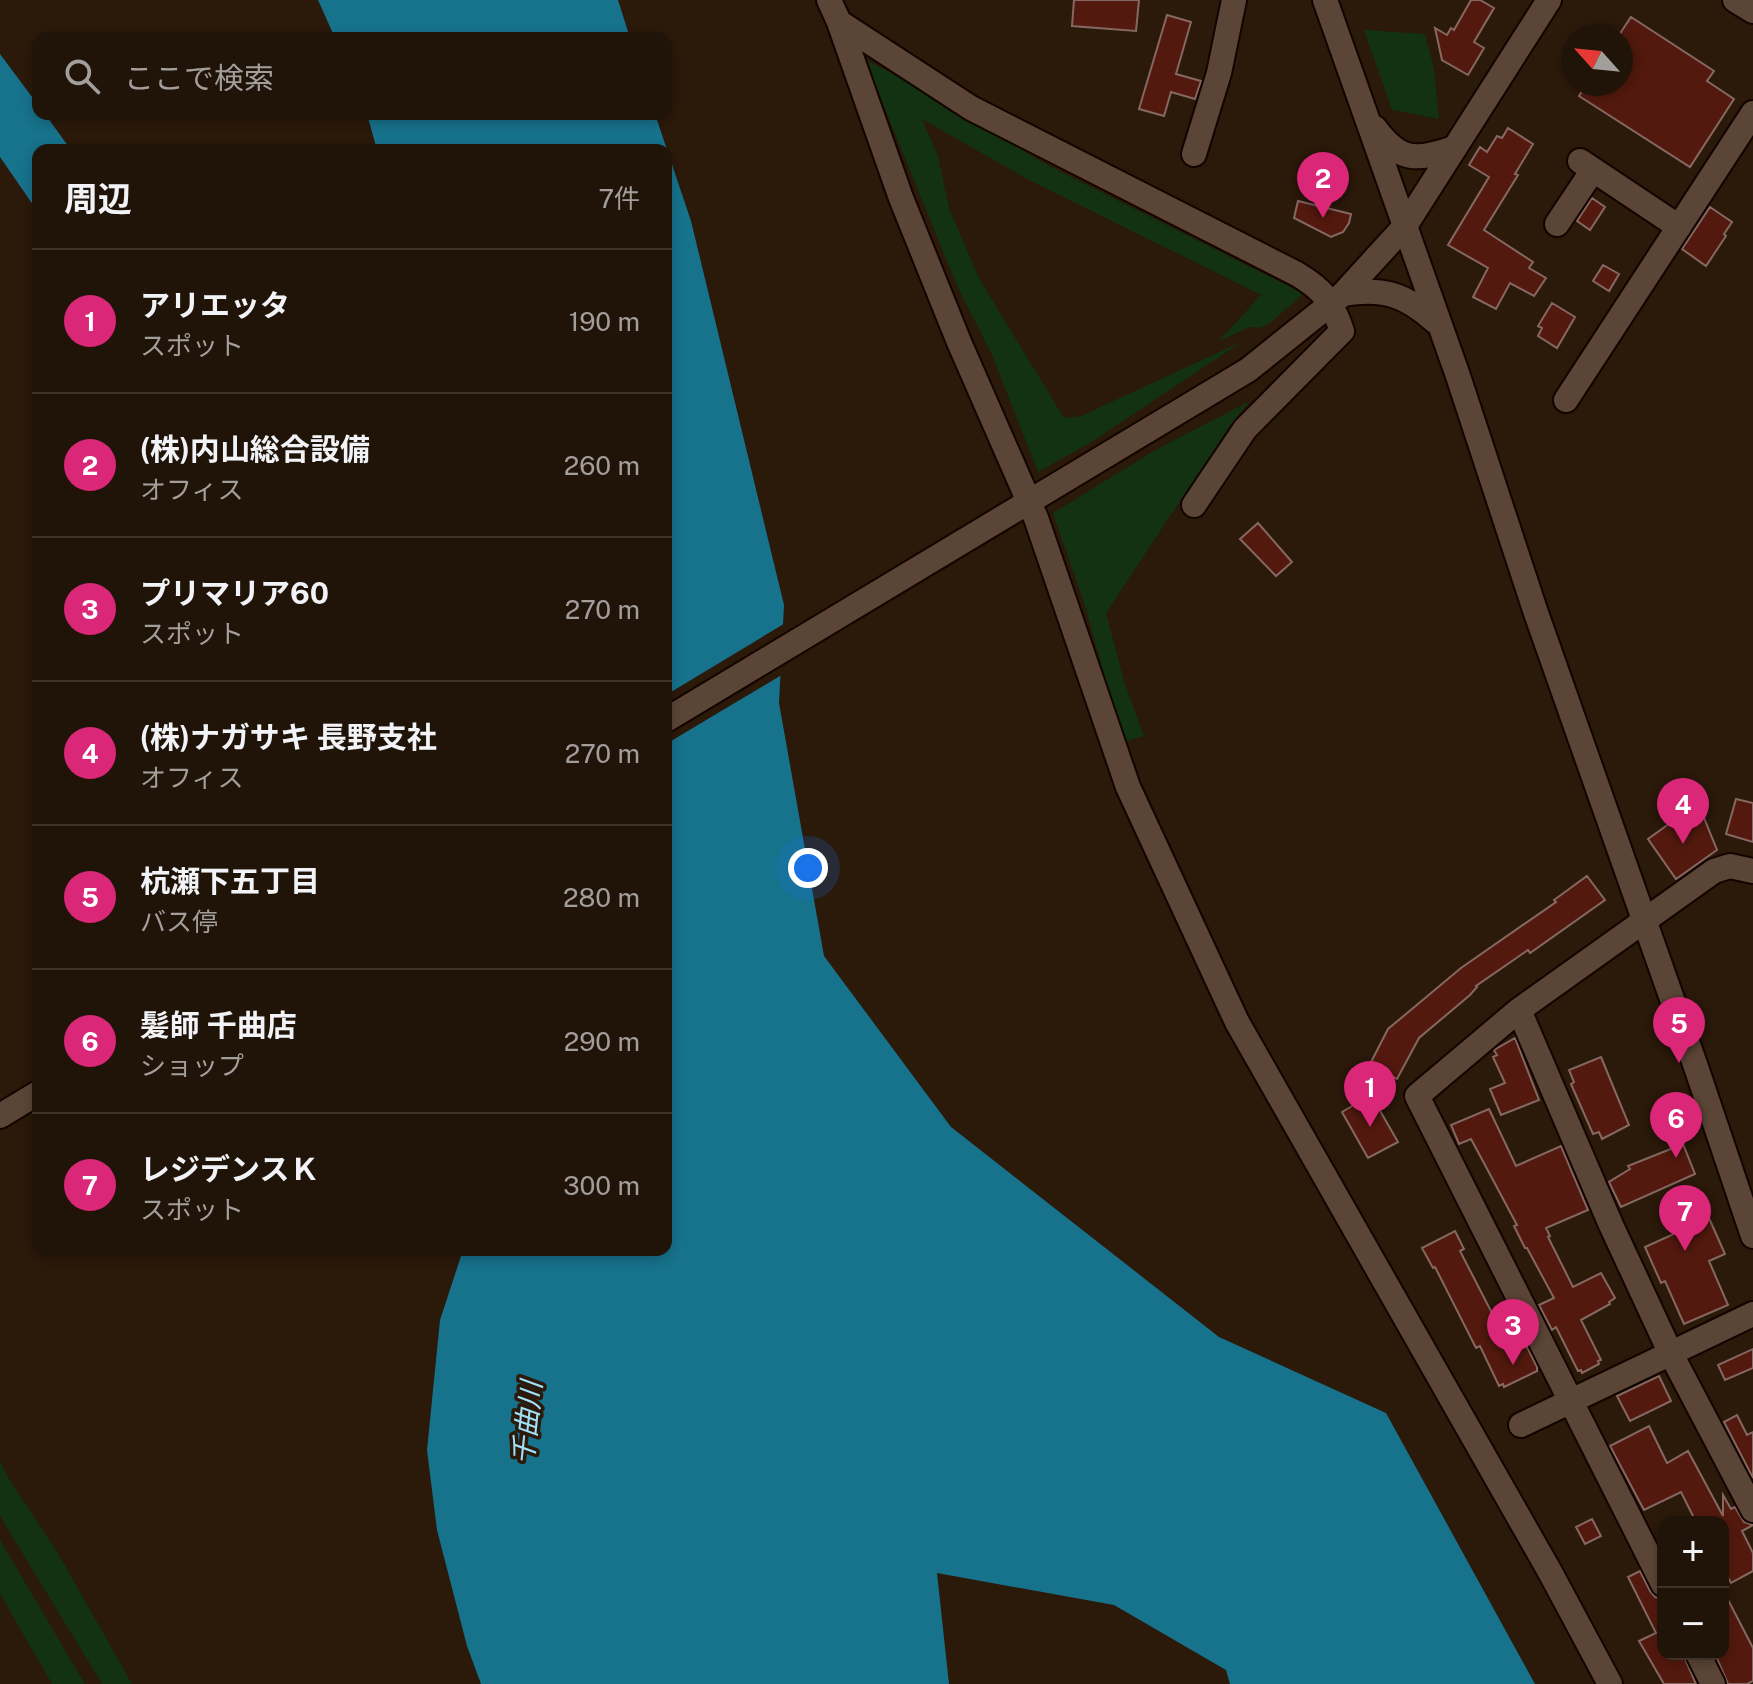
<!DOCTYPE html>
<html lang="ja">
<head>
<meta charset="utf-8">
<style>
  :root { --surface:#201308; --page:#2d2016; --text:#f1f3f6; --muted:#a29e9c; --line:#3d3229; --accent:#db2777 }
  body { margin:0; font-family:"Public Sans","Noto Sans JP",sans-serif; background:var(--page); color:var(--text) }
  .controls { position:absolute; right:24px; bottom:24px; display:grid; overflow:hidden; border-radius:16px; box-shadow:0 4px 12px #0003 }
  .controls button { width:72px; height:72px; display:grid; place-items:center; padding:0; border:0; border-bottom:2px solid var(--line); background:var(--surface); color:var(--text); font:40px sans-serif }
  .compass { position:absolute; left:1561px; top:24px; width:72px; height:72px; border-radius:50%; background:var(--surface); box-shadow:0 4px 12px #0003; rotate:297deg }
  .you { position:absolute; left:808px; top:868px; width:28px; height:28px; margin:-20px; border:6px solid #fff; border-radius:50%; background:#1a73e8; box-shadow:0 0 0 12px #1a73e833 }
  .badge { display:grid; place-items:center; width:52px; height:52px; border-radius:50%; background:var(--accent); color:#fff; font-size:26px; font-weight:700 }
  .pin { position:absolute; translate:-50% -66px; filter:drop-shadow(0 2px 4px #0008) }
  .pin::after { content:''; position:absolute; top:42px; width:28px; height:24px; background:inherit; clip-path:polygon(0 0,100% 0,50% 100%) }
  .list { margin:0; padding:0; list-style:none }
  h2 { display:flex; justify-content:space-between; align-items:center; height:104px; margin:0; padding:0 32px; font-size:34px }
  h2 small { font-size:26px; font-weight:400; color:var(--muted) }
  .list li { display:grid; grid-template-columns:52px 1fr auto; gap:24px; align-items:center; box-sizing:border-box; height:144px; padding:0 32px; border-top:2px solid var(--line) }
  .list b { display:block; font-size:30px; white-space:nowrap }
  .list p { margin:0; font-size:26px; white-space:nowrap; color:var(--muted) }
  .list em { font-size:26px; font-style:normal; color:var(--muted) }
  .icon { flex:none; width:44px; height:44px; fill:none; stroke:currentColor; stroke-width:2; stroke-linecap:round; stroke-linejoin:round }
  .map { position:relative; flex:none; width:1753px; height:1684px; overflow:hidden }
  .search { position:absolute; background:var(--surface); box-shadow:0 4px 12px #0003; left:32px; top:32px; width:640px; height:88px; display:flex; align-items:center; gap:20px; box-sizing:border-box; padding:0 28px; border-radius:16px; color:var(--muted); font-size:30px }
  .panel { position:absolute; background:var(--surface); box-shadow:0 4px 12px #0003; left:32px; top:144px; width:640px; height:1112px; border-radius:16px }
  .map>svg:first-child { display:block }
</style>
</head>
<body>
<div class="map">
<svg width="1753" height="1684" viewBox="0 0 1753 1684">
  <rect width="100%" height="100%" fill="#2b190a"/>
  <path fill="#123211" d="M1364 30 1425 34 1434 69 1439 119 1392 110Z
    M865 60 886 70 1051 167 1302 293 1300 297 1270 323 1260 328 1250 327 1219 341 1261 295 1027 179 922 119 938 156 949 208 979 278 1064 418 1081 416 1243 341 1090 443 1038 472 992 355 958 288Z
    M1250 401 1229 427 1106 613 1124 681 1144 736 1123 742 1085 606 1053 513 1157 449Z
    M0 1460 6 1474 59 1555 132 1684H102L0 1516Z
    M0 1540 85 1684H52L0 1594Z"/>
  <path fill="#17728c" d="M318 0H618L630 38H335Z
    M0 54 38 105V114H45L71 150H38V212L0 157Z
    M367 114H655L691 221 784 605 779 703 824 956 951 1127 1219 1337 1386 1413 1535 1684H1230L1226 1670 1114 1605 937 1573 949 1684H481L467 1646 437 1530 427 1450 440 1320 463 1250H666V150H377Z"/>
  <path fill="#2b190a" d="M787 622 785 673 666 744V695Z"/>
  <path fill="#53190e" stroke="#856862" stroke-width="2" d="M1074 0H1139L1136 31 1072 26Z
    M1471 0H1480L1494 8 1474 42 1484 48 1468 75 1442 60 1435 28 1447 35 1451 28 1454 30Z
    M1167 15 1191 22 1176 74 1201 81 1195 99 1171 92 1164 116 1139 109Z
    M1631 17 1714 71 1707 81 1734 99 1690 167 1579 96 1587 84H1621V32Z
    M1508 128 1533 144 1515 174 1518 175 1484 230 1533 262 1529 268 1546 278 1534 296 1510 283 1496 309 1473 297 1488 268 1448 245 1489 177 1469 165 1480 147 1487 152 1497 136 1502 138Z
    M1592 198 1605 207 1590 230 1577 221Z
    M1298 201 1351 214 1349 223 1343 232 1331 237 1294 218Z
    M1710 207 1732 222 1724 234 1726 236 1706 266 1682 249Z
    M1603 265 1619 274 1609 291 1593 281Z
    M1552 303 1575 317 1557 348 1538 336 1542 328 1538 326Z
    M1258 523 1292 562 1276 576 1240 539Z
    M1736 799 1753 803V842L1726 834Z
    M1698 803 1717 850 1676 879 1648 839Z
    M1587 876 1605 900 1530 953 1528 950 1476 986 1477 987 1470 995 1419 1038 1397 1079 1370 1064 1388 1029 1461 968 1556 902 1554 900Z
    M1515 1038 1539 1100 1501 1115 1490 1089 1505 1083 1493 1057 1497 1055 1494 1050Z
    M1601 1057 1629 1125 1602 1139 1599 1132 1593 1134 1571 1084 1574 1082 1569 1070Z
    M1371 1095 1398 1142 1368 1158 1342 1112Z
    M1489 1109 1516 1166 1561 1146 1588 1210 1546 1228 1550 1236 1548 1237 1573 1287 1601 1273 1615 1298 1609 1302 1610 1304 1581 1320 1601 1360 1598 1361 1599 1364 1582 1373 1581 1370 1578 1371 1556 1327 1552 1330 1539 1305 1554 1298 1527 1248H1525L1514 1226 1517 1225 1485 1165 1471 1139 1459 1144 1451 1125Z
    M1683 1144 1695 1174 1621 1207 1609 1182 1630 1169 1628 1166Z
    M1709 1218 1725 1254 1709 1261 1728 1305 1684 1324 1665 1281 1661 1283 1645 1247Z
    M1455 1231 1464 1249 1460 1251 1512 1352 1526 1345 1537 1367V1371L1504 1387 1503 1384 1499 1386 1480 1346 1476 1348 1435 1267 1433 1268 1422 1248Z
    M1753 1349V1368L1725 1380 1718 1365Z
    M1659 1376 1671 1401 1630 1421 1617 1396Z
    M1737 1415 1747 1435 1753 1432V1478L1724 1422Z
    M1649 1426 1667 1463 1688 1451 1723 1516V1495L1731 1509 1735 1507 1744 1522 1753 1525 1742 1531 1753 1553V1571L1731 1583 1723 1568V1522H1696L1681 1492 1644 1510 1610 1446Z
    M1592 1519 1601 1536 1585 1544 1576 1527Z
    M1640 1571 1650 1591 1655 1597 1663 1599V1654H1683L1696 1684H1664L1639 1641 1656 1633 1628 1577Z
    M1723 1590 1753 1648V1681L1747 1684H1728L1715 1654H1723Z"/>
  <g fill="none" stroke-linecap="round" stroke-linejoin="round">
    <defs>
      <path id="minor" d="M829 0 839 22 901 198 959 342 1036 518 1128 787 1237 1022 1550 1572 1610 1684
        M1325 0 1457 373 1536 613 1696 1067 1753 1236
        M1735 0 1753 11
        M839 22 971 108 1297 274C1324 290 1332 302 1342 331L1245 429 1194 505
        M1375 128C1400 162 1416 161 1454 148
        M1194 154 1219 73 1234 0
        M1580 161 1679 227
        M1557 224 1593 170
        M1343 294C1384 287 1406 295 1436 322
        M1566 400 1753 113
        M666 720 1248 370 1343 294 1405 226 1549 0
        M1519 1010 1611 1225 1670 1352 1753 1510
        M0 1116 38 1093
        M1521 1425 1753 1314
        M1663 1584 1417 1096 1519 1010 1714 871 1730 866 1753 871
        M1698 1654 1713 1684"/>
    </defs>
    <use href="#minor" stroke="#130400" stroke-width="28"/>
    <use href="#minor" stroke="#5b4536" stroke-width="24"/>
  </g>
  <g text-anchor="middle" stroke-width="7" stroke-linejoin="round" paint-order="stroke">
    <g font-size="28" font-style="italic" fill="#a1e0f8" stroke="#2b190a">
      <text transform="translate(527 1423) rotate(-84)" y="10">千曲川</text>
    </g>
  </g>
</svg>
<div class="controls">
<button>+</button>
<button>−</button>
</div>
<svg class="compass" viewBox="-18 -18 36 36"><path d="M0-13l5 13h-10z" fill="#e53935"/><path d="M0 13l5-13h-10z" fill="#a29e9c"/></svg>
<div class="you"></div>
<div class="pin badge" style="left:1370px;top:1127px">1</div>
<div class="pin badge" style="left:1323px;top:218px">2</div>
<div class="pin badge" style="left:1513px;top:1365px">3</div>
<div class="pin badge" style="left:1683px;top:844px">4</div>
<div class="pin badge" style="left:1679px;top:1063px">5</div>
<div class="pin badge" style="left:1676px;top:1158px">6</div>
<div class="pin badge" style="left:1685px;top:1251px">7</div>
<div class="search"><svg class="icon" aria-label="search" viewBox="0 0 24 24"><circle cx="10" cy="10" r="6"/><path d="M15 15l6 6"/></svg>ここで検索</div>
<section class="panel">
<h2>周辺<small>7件</small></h2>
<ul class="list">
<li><span class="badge">1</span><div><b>アリエッタ</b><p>スポット</p></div><em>190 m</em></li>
<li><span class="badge">2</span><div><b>(株)内山総合設備</b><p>オフィス</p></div><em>260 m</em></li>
<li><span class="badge">3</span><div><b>プリマリア60</b><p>スポット</p></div><em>270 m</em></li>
<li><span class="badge">4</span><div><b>(株)ナガサキ 長野支社</b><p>オフィス</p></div><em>270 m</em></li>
<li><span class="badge">5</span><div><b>杭瀬下五丁目</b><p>バス停</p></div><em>280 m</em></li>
<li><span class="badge">6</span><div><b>髪師 千曲店</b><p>ショップ</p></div><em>290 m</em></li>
<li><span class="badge">7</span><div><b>レジデンスＫ</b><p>スポット</p></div><em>300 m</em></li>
</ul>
</section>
</div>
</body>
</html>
